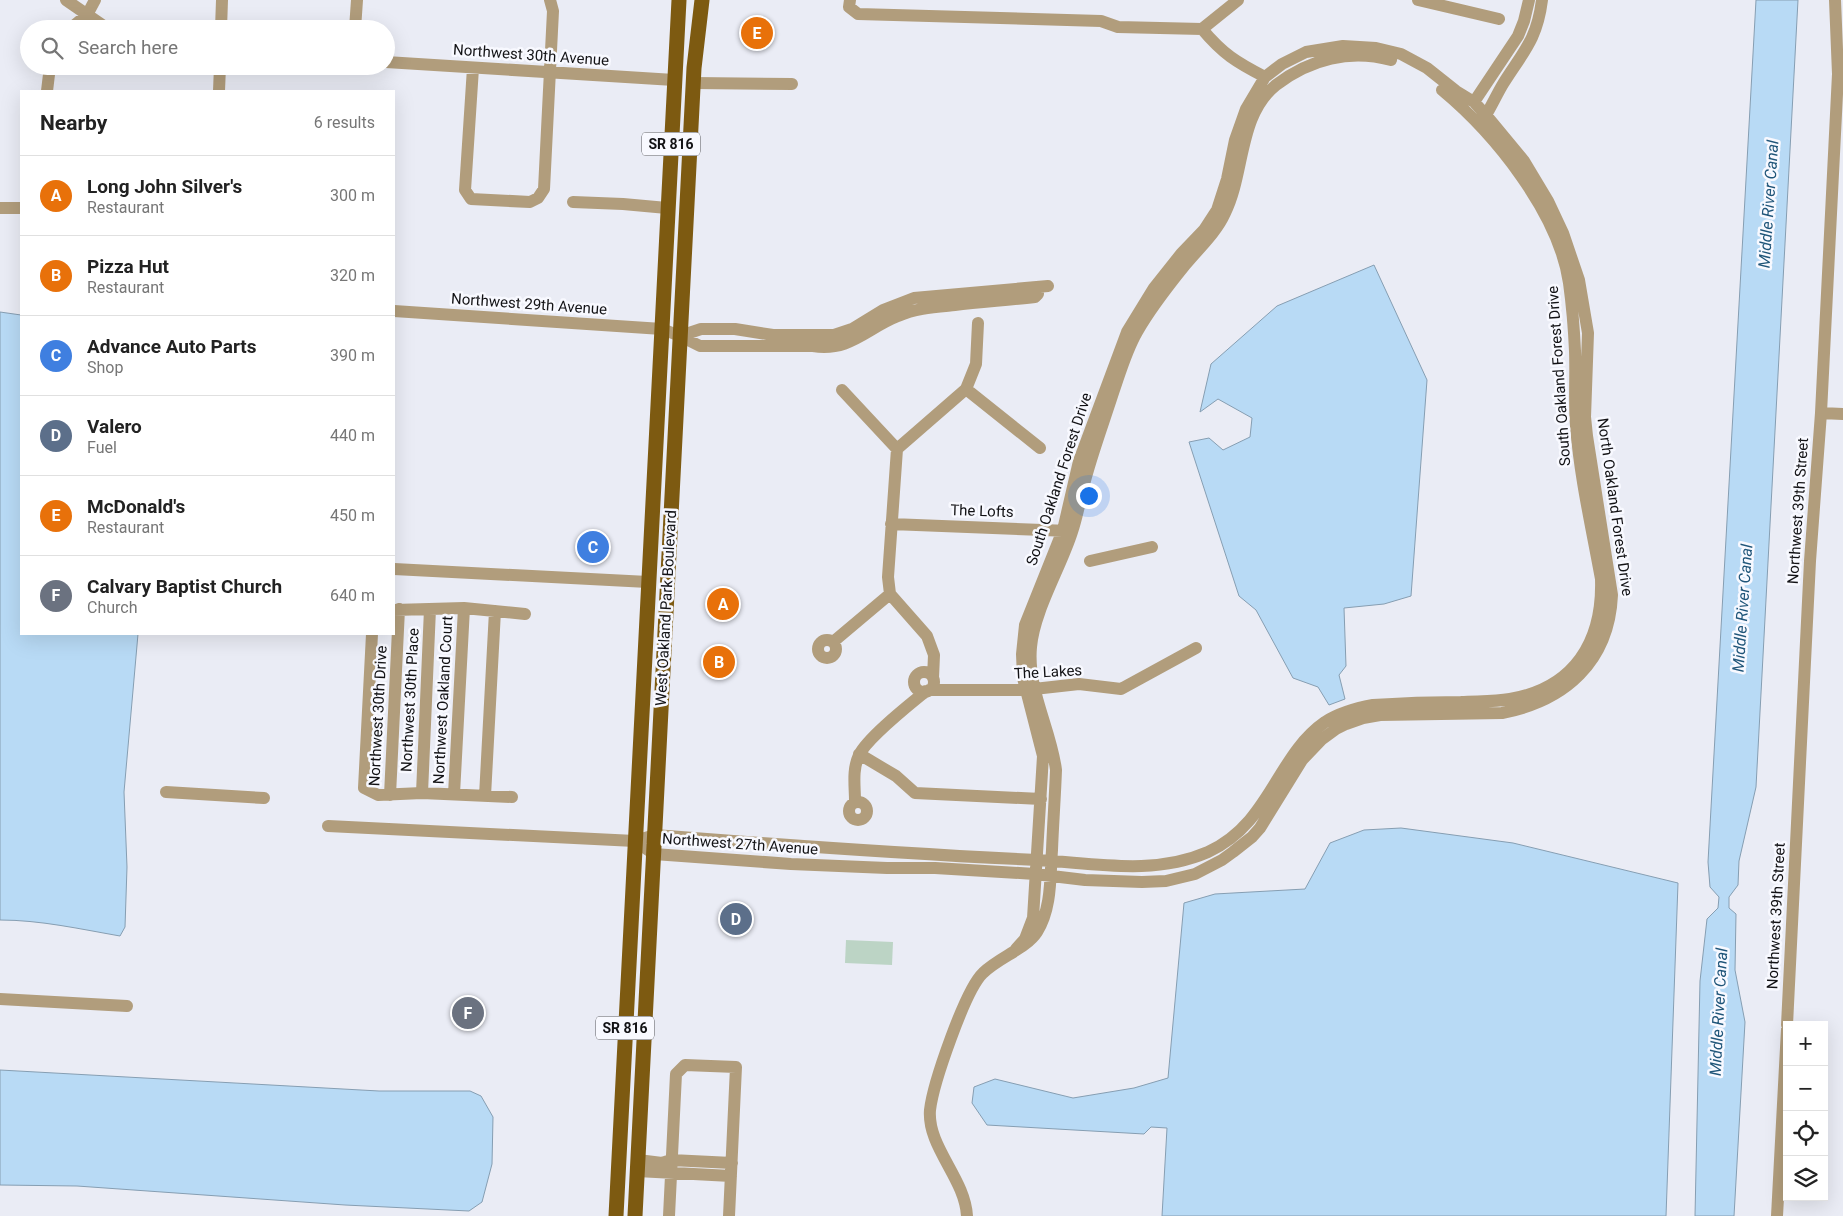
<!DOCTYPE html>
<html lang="en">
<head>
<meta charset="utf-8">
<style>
  :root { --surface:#fff; --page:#f6f6f6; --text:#222; --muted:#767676; --line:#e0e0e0; --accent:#1a73e8 }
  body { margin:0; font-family:Roboto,sans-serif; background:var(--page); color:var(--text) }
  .controls { position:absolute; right:15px; bottom:15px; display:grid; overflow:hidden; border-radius:0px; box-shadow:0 5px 20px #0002 }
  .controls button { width:45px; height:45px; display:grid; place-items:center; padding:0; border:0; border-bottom:1px solid var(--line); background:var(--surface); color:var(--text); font:25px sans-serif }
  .you { position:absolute; left:1088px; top:495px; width:18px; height:18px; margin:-12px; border:4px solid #fff; border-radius:50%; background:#1a73e8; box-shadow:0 0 0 8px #1a73e833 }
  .badge { display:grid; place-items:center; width:32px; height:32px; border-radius:50%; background:var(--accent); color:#fff; font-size:16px; font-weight:700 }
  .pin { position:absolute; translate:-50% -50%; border:2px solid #fff; box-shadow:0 1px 5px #0006 }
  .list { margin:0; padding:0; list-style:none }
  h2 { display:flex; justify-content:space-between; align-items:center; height:65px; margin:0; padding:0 20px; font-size:21px }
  h2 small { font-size:16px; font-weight:400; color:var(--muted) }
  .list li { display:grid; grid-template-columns:32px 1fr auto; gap:15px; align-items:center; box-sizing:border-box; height:80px; padding:0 20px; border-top:1px solid var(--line) }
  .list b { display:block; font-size:19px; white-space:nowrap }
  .list p { margin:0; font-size:16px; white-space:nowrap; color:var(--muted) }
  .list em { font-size:16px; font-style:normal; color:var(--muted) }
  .icon { flex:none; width:28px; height:28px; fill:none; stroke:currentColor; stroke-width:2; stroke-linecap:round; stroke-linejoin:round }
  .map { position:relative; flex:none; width:1843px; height:1216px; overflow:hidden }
  .search { position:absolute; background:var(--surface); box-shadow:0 5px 20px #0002; left:20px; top:20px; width:375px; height:55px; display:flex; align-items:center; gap:12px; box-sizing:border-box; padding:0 18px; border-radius:28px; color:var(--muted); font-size:19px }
  .panel { position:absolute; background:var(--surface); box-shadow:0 5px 20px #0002; left:20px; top:90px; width:375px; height:545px; border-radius:0px }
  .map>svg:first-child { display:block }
</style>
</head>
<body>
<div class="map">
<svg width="1843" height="1216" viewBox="0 0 1843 1216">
  <rect width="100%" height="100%" fill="#eaecf5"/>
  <path fill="#bcd4c5" d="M846 940 893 942 892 965 845 963Z"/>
  <path fill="#b8daf5" stroke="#869eb2" d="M1756 0H1798L1756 787 1739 861 1738 885 1729 897V908L1736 914 1735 970 1745 1022 1734 1216H1695L1700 981 1707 919 1718 908 1719 897 1710 887 1708 862Z
    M1374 265 1427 380 1411 596 1384 604 1344 608 1346 666 1339 675 1345 699 1329 705 1318 687 1293 678 1256 610 1239 596 1189 442 1209 438 1223 450 1250 437 1252 418 1218 399 1200 412 1211 364 1277 306Z
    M0 312 21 315V634H138L124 792 127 867 125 927 120 936C80 929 40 920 0 920Z
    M1401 828 1513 843 1678 883 1666 1216H1162L1167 1128 1151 1127 1144 1134 987 1125 972 1103 974 1087 995 1079 1073 1098 1134 1088 1168 1078 1184 903 1215 894 1305 889 1330 843 1364 830Z
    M0 1070 379 1091H470L481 1096 493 1117 492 1164 482 1202 469 1211 345 1205 77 1186 0 1185Z"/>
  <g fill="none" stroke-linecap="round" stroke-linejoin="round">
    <path stroke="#b19d7c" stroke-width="12" d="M66 0 108 29
      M850 0 849 7 858 14 1101 21 1118 27 1202 29
      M1238 0 1202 29C1223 54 1236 62 1265 77
      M1418 0 1499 19
      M70 29 87 15 95 0
      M221 29 222 0
      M355 29 357 0
      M386 62 674 80
      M473 68 465 190 471 199 530 202 538 198 544 189 553 11 550 0
      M693 83 792 84
      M47 91 50 66
      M219 91 220 66
      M1474 102 1518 36 1524 21 1529 0
      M1486 115C1492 105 1497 94 1503 84 1523 52 1537 40 1542 0
      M573 202 623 204 667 208
      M0 208H21
      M394 311 662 329 680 336 700 346H813C850 352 867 328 898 316 916 308 935 307 955 305 981 302 1008 300 1035 297L1038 294V287
      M680 336 701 329H735L773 335H834L852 329 883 310 914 298 1048 286
      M966 389 1040 448
      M842 390 897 449 888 577 890 594
      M1821 413 1843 414
      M897 449 966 389 976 364 978 323
      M891 524 1069 531
      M1090 561 1152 547
      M394 569 648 582
      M890 594 927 636 934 655 933 678
      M394 610 464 608 525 614
      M372 634 364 788 378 795 422 793 512 797
      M818 649a9 9 0 1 1 18 0a9 9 0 1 1-18 0Z
      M833 642 890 594
      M914 682a10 10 0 1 1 20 0a10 10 0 1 1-20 0Z
      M929 690H1025L1079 684 1121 689 1196 648
      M859 754 896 776 915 793 1041 799
      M166 792 264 798
      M422 793 430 609
      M454 794 464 608
      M390 795 399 609
      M485 796 495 611
      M855 801C855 786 852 770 859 755 868 737 909 705 926 691
      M849 811a9 9 0 1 1 18 0a9 9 0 1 1-18 0Z
      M328 826 635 841 654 854 791 864 887 868H935L1035 874 1085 880 1142 882 1166 881 1195 874 1222 860 1233 852 1252 837 1260 828 1302 760 1321 740 1336 729 1346 724 1363 718 1380 715 1502 713C1565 701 1609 662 1612 595L1587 436 1585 417 1588 333 1579 280 1563 233 1548 201 1524 161 1486 115 1474 102 1456 91 1427 68 1401 54 1376 48 1343 46 1306 52 1282 64 1265 77 1246 109 1235 140 1227 179 1217 210 1204 230 1181 254 1154 288 1127 332 1079 461 1063 530 1025 625 1022 654 1023 678 1043 756 1033 918 1025 939 1016 949
      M635 841 655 835C782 845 909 854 1037 860 1094 863 1153 876 1208 852 1271 823 1276 756 1325 722 1339 713 1357 708 1373 705 1402 703 1432 702 1461 702 1477 701 1494 702 1510 699 1574 688 1603 642 1601 579 1592 529 1580 478 1576 426 1574 401 1576 376 1575 351 1574 328 1572 305 1569 283 1559 213 1495 134 1442 90
      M0 999 127 1006
      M1787 1025 1810 561 1821 413 1838 74 1835 0
      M638 1160 662 1163 671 1160 732 1163
      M637 1171 731 1176
      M669 1216 676 1074 685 1065 736 1067 729 1216
      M967 1216C965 1178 927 1147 930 1110 933 1084 965 990 983 973 999 957 1026 949 1037 932 1052 908 1050 877 1052 850 1053 824 1055 797 1056 770 1051 729 1027 690 1031 647 1034 611 1061 567 1072 532 1078 514 1081 495 1086 477 1094 448 1104 421 1113 393 1120 373 1126 351 1137 332 1150 309 1168 286 1185 265 1199 248 1216 233 1225 213 1245 173 1238 115 1276 85 1310 59 1350 49 1391 60
      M1777 1216 1787 1029"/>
    <path stroke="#7d5a11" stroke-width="15" d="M616 1216 679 0
      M635 1216 694 68 702 0"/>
  </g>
  <g text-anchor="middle" stroke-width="5" stroke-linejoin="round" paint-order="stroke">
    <g fill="#f8f9ff" stroke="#57575b" stroke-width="1">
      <rect x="642" y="132.5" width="58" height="23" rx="4"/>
      <rect x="596" y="1016.5" width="58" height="23" rx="4"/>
    </g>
    <g font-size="14" font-weight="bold" fill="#121215">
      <text x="671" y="149">SR 816</text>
      <text x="625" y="1033">SR 816</text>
    </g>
    <g font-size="15" fill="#121215" stroke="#f8f9ff">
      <text transform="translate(531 55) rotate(4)" y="5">Northwest 30th Avenue</text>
      <text transform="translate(529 304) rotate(4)" y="5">Northwest 29th Avenue</text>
      <text transform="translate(1559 376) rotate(-94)" y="5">South Oakland Forest Drive</text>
      <text transform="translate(1059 479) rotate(-72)" y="5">South Oakland Forest Drive</text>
      <text transform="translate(1615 507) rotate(82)" y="5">North Oakland Forest Drive</text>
      <text transform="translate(982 511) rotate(2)" y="5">The Lofts</text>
      <text transform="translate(1798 511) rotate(-86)" y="5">Northwest 39th Street</text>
      <text transform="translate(666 608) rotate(-87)" y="5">West Oakland Park Boulevard</text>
      <text transform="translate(1048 672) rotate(-3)" y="5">The Lakes</text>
      <text transform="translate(410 700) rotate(-87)" y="5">Northwest 30th Place</text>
      <text transform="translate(443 700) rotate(-87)" y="5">Northwest Oakland Court</text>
      <text transform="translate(378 716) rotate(-87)" y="5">Northwest 30th Drive</text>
      <text transform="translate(740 844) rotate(4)" y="5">Northwest 27th Avenue</text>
      <text transform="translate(1776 916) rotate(-87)" y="5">Northwest 39th Street</text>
    </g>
    <g font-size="16" font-style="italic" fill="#1f5579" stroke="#f8f9ff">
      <text transform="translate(1768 204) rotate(-86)" y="6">Middle River Canal</text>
      <text transform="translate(1742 608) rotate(-86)" y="6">Middle River Canal</text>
      <text transform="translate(1718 1012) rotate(-87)" y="6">Middle River Canal</text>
    </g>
  </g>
</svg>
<div class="controls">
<button>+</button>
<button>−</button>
<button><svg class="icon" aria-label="locate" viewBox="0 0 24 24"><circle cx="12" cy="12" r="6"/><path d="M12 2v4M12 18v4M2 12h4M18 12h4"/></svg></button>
<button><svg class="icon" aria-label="layers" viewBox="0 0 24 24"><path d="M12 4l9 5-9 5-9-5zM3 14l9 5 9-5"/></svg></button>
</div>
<div class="you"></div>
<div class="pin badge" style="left:723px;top:604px;background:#e8710a">A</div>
<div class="pin badge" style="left:719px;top:662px;background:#e8710a">B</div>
<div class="pin badge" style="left:593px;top:547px;background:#3f7fe0">C</div>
<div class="pin badge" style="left:736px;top:919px;background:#5c6f8a">D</div>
<div class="pin badge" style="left:757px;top:33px;background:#e8710a">E</div>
<div class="pin badge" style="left:468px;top:1013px;background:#6b7280">F</div>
<div class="search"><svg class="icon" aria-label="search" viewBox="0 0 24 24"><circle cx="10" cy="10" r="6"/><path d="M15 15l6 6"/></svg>Search here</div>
<section class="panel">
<h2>Nearby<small>6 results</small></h2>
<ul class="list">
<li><span class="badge" style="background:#e8710a">A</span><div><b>Long John Silver's</b><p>Restaurant</p></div><em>300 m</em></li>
<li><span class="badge" style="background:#e8710a">B</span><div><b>Pizza Hut</b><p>Restaurant</p></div><em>320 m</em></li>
<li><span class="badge" style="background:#3f7fe0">C</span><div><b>Advance Auto Parts</b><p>Shop</p></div><em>390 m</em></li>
<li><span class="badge" style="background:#5c6f8a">D</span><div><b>Valero</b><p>Fuel</p></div><em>440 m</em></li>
<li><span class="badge" style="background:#e8710a">E</span><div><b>McDonald's</b><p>Restaurant</p></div><em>450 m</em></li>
<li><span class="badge" style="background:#6b7280">F</span><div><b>Calvary Baptist Church</b><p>Church</p></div><em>640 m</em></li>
</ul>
</section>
</div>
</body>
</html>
